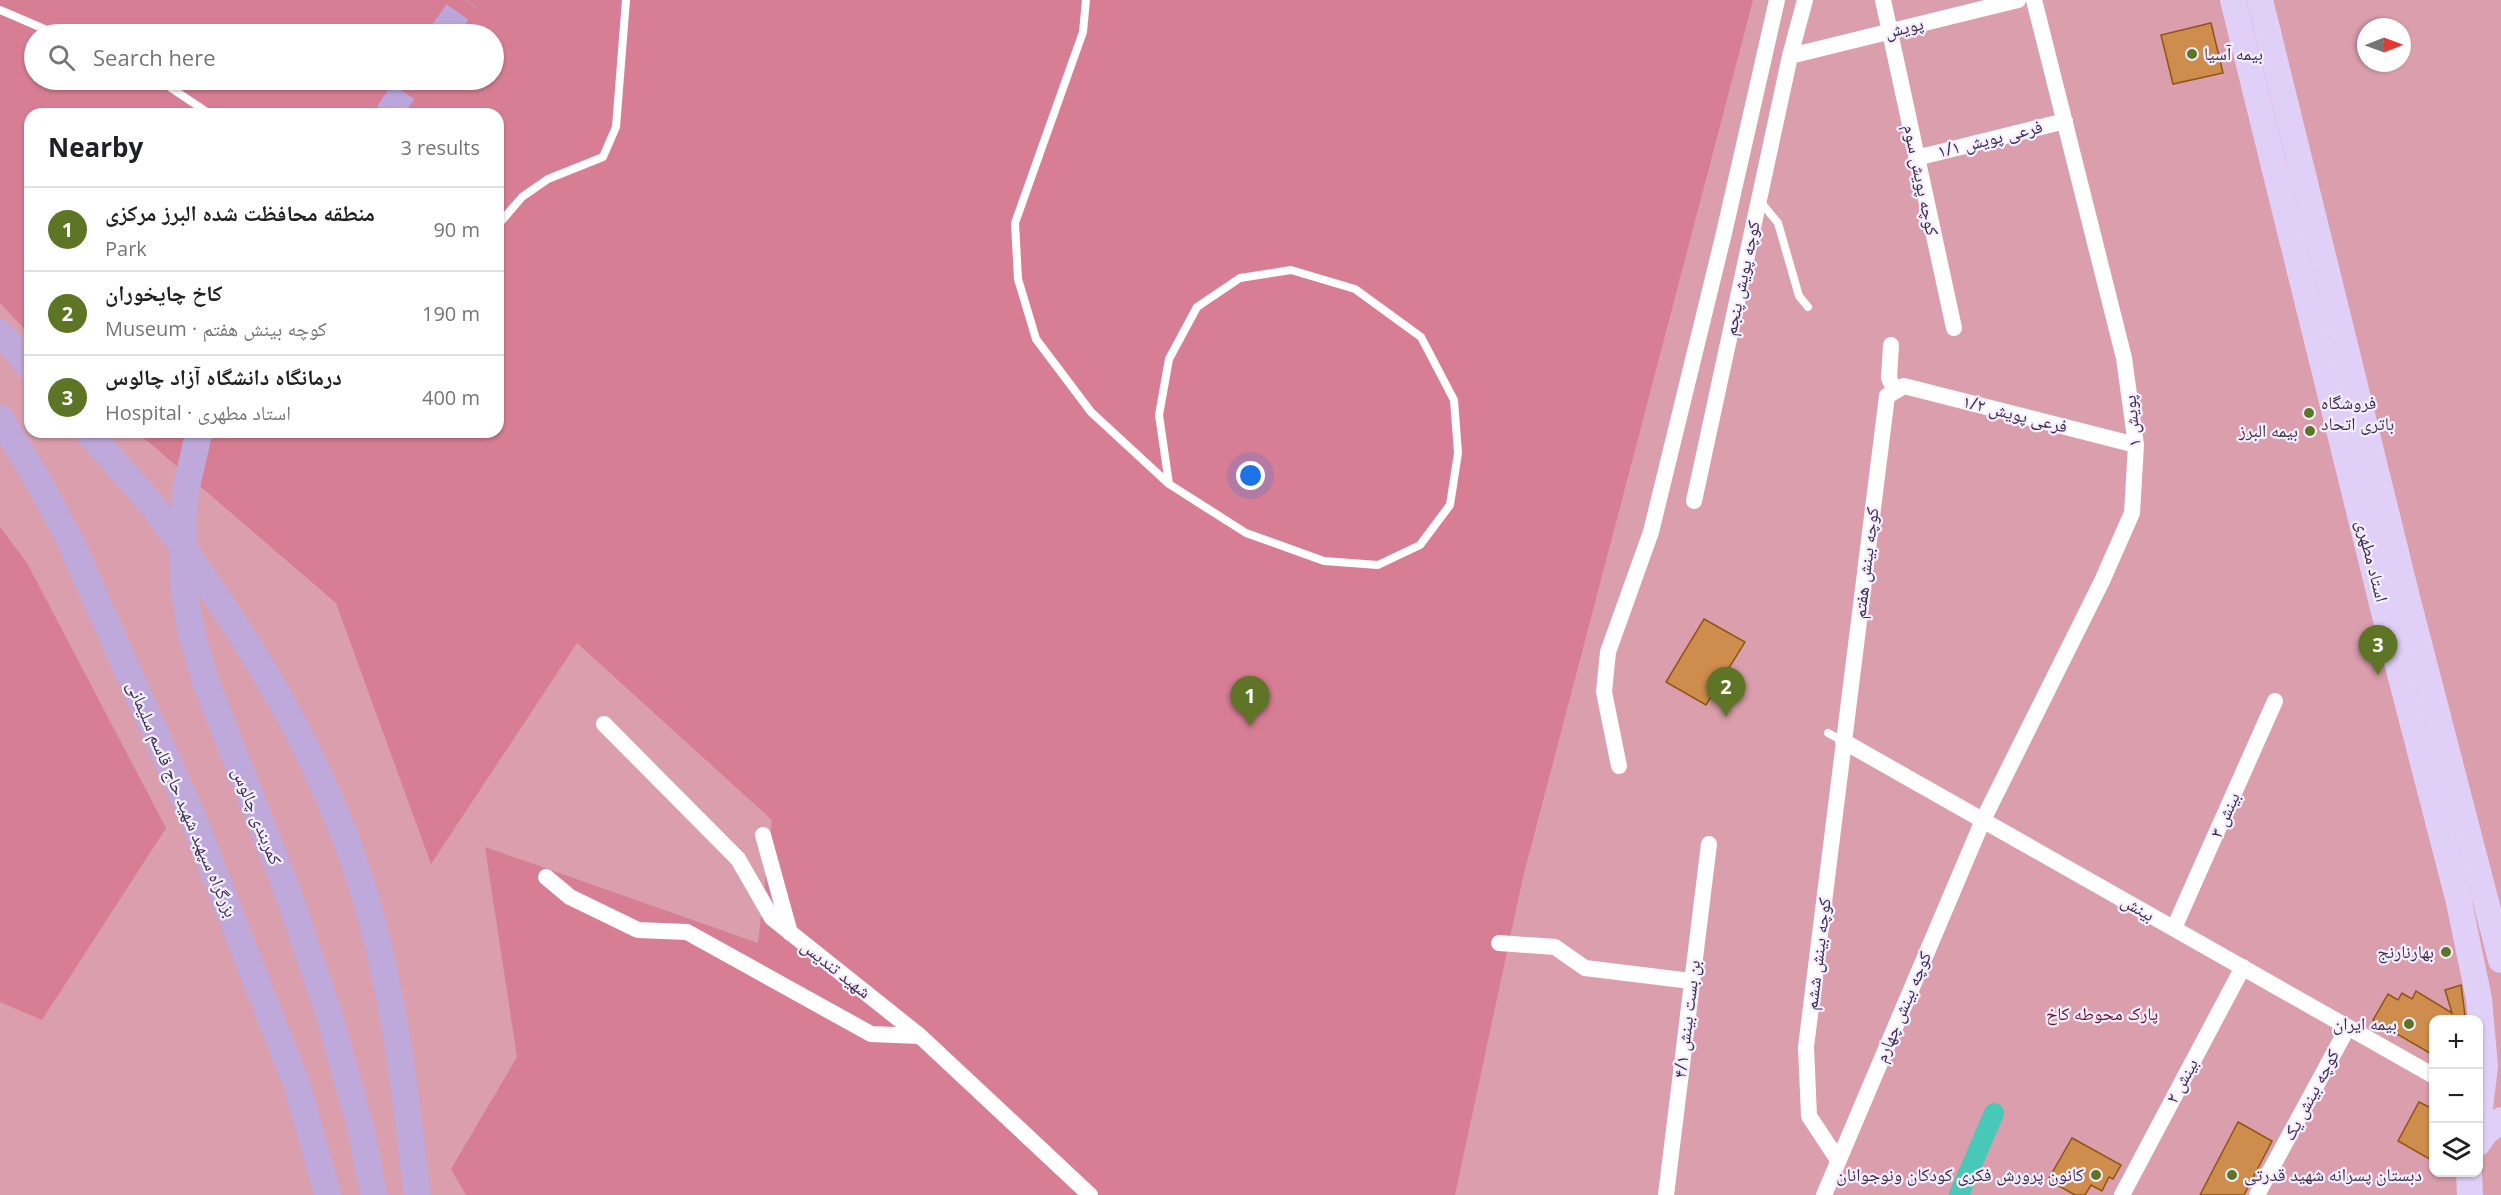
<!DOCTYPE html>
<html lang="en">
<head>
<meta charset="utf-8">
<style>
  :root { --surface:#fff; --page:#f6f6f6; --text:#202124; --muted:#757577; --line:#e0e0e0; --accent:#5e7526 }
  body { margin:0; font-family:"Open Sans","Noto Naskh Arabic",sans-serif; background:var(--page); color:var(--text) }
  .controls { position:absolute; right:18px; bottom:18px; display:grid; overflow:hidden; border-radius:12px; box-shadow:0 2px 4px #0004 }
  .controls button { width:54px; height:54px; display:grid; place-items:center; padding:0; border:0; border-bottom:2px solid var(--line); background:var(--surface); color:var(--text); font:30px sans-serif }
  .compass { position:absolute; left:2357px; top:18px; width:54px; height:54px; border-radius:50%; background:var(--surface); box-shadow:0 2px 4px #0004; rotate:89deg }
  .you { position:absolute; left:1251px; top:476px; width:21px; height:21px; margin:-15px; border:4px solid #fff; border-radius:50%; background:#1a73e8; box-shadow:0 0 0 9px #1a73e833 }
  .badge { display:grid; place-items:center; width:39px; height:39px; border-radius:50%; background:var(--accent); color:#fff; font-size:20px; font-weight:700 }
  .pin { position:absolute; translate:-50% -50px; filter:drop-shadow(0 2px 3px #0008) }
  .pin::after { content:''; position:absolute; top:32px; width:21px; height:18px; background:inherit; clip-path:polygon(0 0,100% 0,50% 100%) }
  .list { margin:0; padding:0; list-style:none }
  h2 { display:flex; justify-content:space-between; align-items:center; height:78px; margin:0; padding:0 24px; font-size:26px }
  h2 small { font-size:20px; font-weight:400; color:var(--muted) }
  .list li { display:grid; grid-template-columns:39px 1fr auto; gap:18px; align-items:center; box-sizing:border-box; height:84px; padding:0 24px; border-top:2px solid var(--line) }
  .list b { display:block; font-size:22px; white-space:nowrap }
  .list p { margin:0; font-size:20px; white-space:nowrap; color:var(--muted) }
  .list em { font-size:20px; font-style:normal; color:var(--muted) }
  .icon { flex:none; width:33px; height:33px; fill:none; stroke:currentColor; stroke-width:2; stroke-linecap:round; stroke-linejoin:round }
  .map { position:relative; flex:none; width:2501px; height:1195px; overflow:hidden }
  .search { position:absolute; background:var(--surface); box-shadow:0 2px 4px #0004; left:24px; top:24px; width:480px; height:66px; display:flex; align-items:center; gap:15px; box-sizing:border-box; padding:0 21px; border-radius:33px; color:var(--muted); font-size:22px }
  .panel { position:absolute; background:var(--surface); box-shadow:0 2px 4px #0004; left:24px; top:108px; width:480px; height:330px; border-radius:18px }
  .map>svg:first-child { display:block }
</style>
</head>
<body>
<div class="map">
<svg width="2501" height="1195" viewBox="0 0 2501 1195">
  <rect width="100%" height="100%" fill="#dcc3fe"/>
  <path fill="#da9eac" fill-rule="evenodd" d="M0 0H2501V1195H0ZM2366 27H2402V63H2366ZM34 34H494V80H34ZM30 114H498V432H30ZM2434 1020H2478V1172H2434Z"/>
  <path fill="#d77e95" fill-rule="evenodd" d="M0 0H1753L1523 877 1455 1195H466L451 1169 517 1057 485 847 758 943 772 820 577 643 431 864 336 603 137 432H498V114H30V335L0 303ZM34 34H494V80H34Z
    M0 527 27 563 166 828 42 1020 0 1002Z"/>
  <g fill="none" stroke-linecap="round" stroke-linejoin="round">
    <path stroke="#48c8b8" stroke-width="20" d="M1959 1195 1994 1113"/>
  </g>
  <path fill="#ce8d4c" stroke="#8f5613" stroke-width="1.5" d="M2211 23 2223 73 2173 84 2161 35Z
    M1704 619 1745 642 1706 705 1666 682Z
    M2461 985 2465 1015 2452 1020H2433V1055L2373 1020 2388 994 2398 1000 2402 993 2412 999 2416 991 2452 1013 2445 990Z
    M2419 1102 2433 1109V1161L2398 1141Z
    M2238 1122 2272 1141 2244 1195H2200Z
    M2072 1138 2121 1165 2113 1179 2109 1177 2102 1191 2091 1185 2085 1195H2075L2048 1180Z"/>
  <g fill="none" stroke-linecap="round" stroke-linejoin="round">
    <path stroke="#bca5da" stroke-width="27" stroke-dasharray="27 14" stroke-linecap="butt" d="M442 34 466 0
      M388 114 411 80"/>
    <path stroke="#fff" stroke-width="8" d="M1086 0 1083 32 1015 223 1018 279 1036 339 1091 412 1169 484 1246 533 1324 561 1378 565 1420 545 1450 505 1458 453 1454 400 1421 337 1355 289 1291 270 1240 278 1197 307 1169 359 1159 415 1169 484
      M0 10 56 34
      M159 80 210 114
      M1759 200 1778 223 1799 296 1808 307
      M498 225 522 197 548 179 603 157 616 127 626 0
      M1828 733 1843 741"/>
    <path stroke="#fff" stroke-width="16" d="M1883 0 1954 328
      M1790 56 2018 0
      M1916 158 2065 121
      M1891 345 1889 378 1895 391
      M1694 501 1790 56 1805 0
      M604 724 738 859 772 918 920 1036 1090 1195
      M1843 741 2434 1076
      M1619 766 1604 692 1608 652 1651 532 1724 233 1777 0
      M763 835 790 933
      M546 877 570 897 638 930 687 932 871 1034 920 1036
      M2174 928 2275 701
      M1499 943 1555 947 1585 968 1691 981
      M1838 1160 1809 1116 1806 1047 1887 396 1904 386 2136 445
      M1666 1195 1709 844
      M1824 1195 1983 820 2102 581 2132 513 2136 445 2124 358 2034 0
      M2122 1195 2243 967
      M2257 1195 2348 1027"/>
    <path stroke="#e0cff7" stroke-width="26" d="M2233 0 2383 608 2459 902 2479 999 2485 1066 2478 1125
      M2260 0 2408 601 2501 960
      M2478 1143 2485 1133 2501 1120
      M2469 1172 2470 1195"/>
    <path stroke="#bfa8da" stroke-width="27" d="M0 333 30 366
      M0 418 39 482 70 540 193 818 297 1085 328 1195
      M88 432C108 455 129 477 148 500 174 532 196 567 219 600 277 687 323 770 357 870 392 975 405 1086 417 1195
      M199 432 186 489 183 517 184 590 191 631 206 682 289 895 329 1014 361 1129 374 1195"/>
  </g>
  <g fill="#5e7526" stroke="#f4eefd" stroke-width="2">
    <circle cx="2192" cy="54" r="6"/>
    <circle cx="2309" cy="413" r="6"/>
    <circle cx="2310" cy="431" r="6"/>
    <circle cx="2446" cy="952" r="6"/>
    <circle cx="2409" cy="1024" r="6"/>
    <circle cx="2096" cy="1175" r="6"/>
    <circle cx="2232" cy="1175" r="6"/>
  </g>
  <g text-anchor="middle" stroke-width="4.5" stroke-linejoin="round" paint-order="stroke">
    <g font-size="18" fill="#3b2e4b" stroke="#f4eefd">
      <text transform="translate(1904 28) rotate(-14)" y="6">پویش</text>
      <text transform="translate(1990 139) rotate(-14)" y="6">فرعی پویش ۱/۱</text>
      <text transform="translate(1921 180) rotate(78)" y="6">کوچه پویش سوم</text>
      <text transform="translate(1742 278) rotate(-78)" y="6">کوچه پویش پنجم</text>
      <text transform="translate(2015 414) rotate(14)" y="6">فرعی پویش ۱/۲</text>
      <text transform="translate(2132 421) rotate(-96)" y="6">پویش ۱</text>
      <text transform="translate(2372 561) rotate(76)" y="6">استاد مطهری</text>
      <text transform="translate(1866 563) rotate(-83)" y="6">کوچه بینش هفتم</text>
      <text transform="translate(182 799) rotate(67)" y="6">بزرگراه سپهبد شهید حاج قاسم سلیمانی</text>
      <text transform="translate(2225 815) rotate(-66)" y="6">بینش ۳</text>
      <text transform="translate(257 816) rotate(68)" y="6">کمربندی چالوس</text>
      <text transform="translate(2138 908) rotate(30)" y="6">بینش</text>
      <text transform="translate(1818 954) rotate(-83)" y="6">کوچه بینش ششم</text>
      <text transform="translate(836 969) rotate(38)" y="6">شهید تندیس</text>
      <text transform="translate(1903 1007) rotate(-67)" y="6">کوچه بینش چهارم</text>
      <text transform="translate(1687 1019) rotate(-83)" y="6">بن بست بینش ۴/۱</text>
      <text transform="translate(2182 1081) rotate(-62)" y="6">بینش ۲</text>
      <text transform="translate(2311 1095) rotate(-62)" y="6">کوچه بینش یک</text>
    </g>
    <g font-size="18" fill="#3b2e4b" stroke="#f4eefd" text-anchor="end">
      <text x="2204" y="60" text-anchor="start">بیمه آسیا</text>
      <text x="2321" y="409" text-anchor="start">فروشگاه<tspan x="2321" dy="21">باتری اتحاد</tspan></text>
      <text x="2298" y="437">بیمه البرز</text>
      <text x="2434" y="958">بهارنارنج</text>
      <text x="2397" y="1030">بیمه ایران</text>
      <text x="2084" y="1181">کانون پرورش فکری کودکان ونوجوانان</text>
      <text x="2244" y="1181" text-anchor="start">دبستان پسرانه شهید قدرتی</text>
    </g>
    <g font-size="18" fill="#641331" stroke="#f4eefd">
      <text x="2102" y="1020">پارک محوطه کاخ</text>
    </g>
  </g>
</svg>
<div class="controls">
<button>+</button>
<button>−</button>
<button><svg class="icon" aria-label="layers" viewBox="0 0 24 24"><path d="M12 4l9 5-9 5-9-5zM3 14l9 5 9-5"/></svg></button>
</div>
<svg class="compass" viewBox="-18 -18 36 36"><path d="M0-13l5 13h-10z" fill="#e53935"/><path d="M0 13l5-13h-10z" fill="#757577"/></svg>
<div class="you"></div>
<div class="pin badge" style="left:1250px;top:726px">1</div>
<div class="pin badge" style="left:1726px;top:717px">2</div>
<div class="pin badge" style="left:2378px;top:675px">3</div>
<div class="search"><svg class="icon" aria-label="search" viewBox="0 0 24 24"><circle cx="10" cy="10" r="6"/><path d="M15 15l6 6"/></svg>Search here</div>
<section class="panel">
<h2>Nearby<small>3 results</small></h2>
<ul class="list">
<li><span class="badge">1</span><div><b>منطقه محافظت شده البرز مرکزی</b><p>Park</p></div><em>90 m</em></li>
<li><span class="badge">2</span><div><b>کاخ چایخوران</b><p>Museum · کوچه بینش هفتم</p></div><em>190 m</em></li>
<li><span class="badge">3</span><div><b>درمانگاه دانشگاه آزاد چالوس</b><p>Hospital · استاد مطهری</p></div><em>400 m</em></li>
</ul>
</section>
</div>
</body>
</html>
